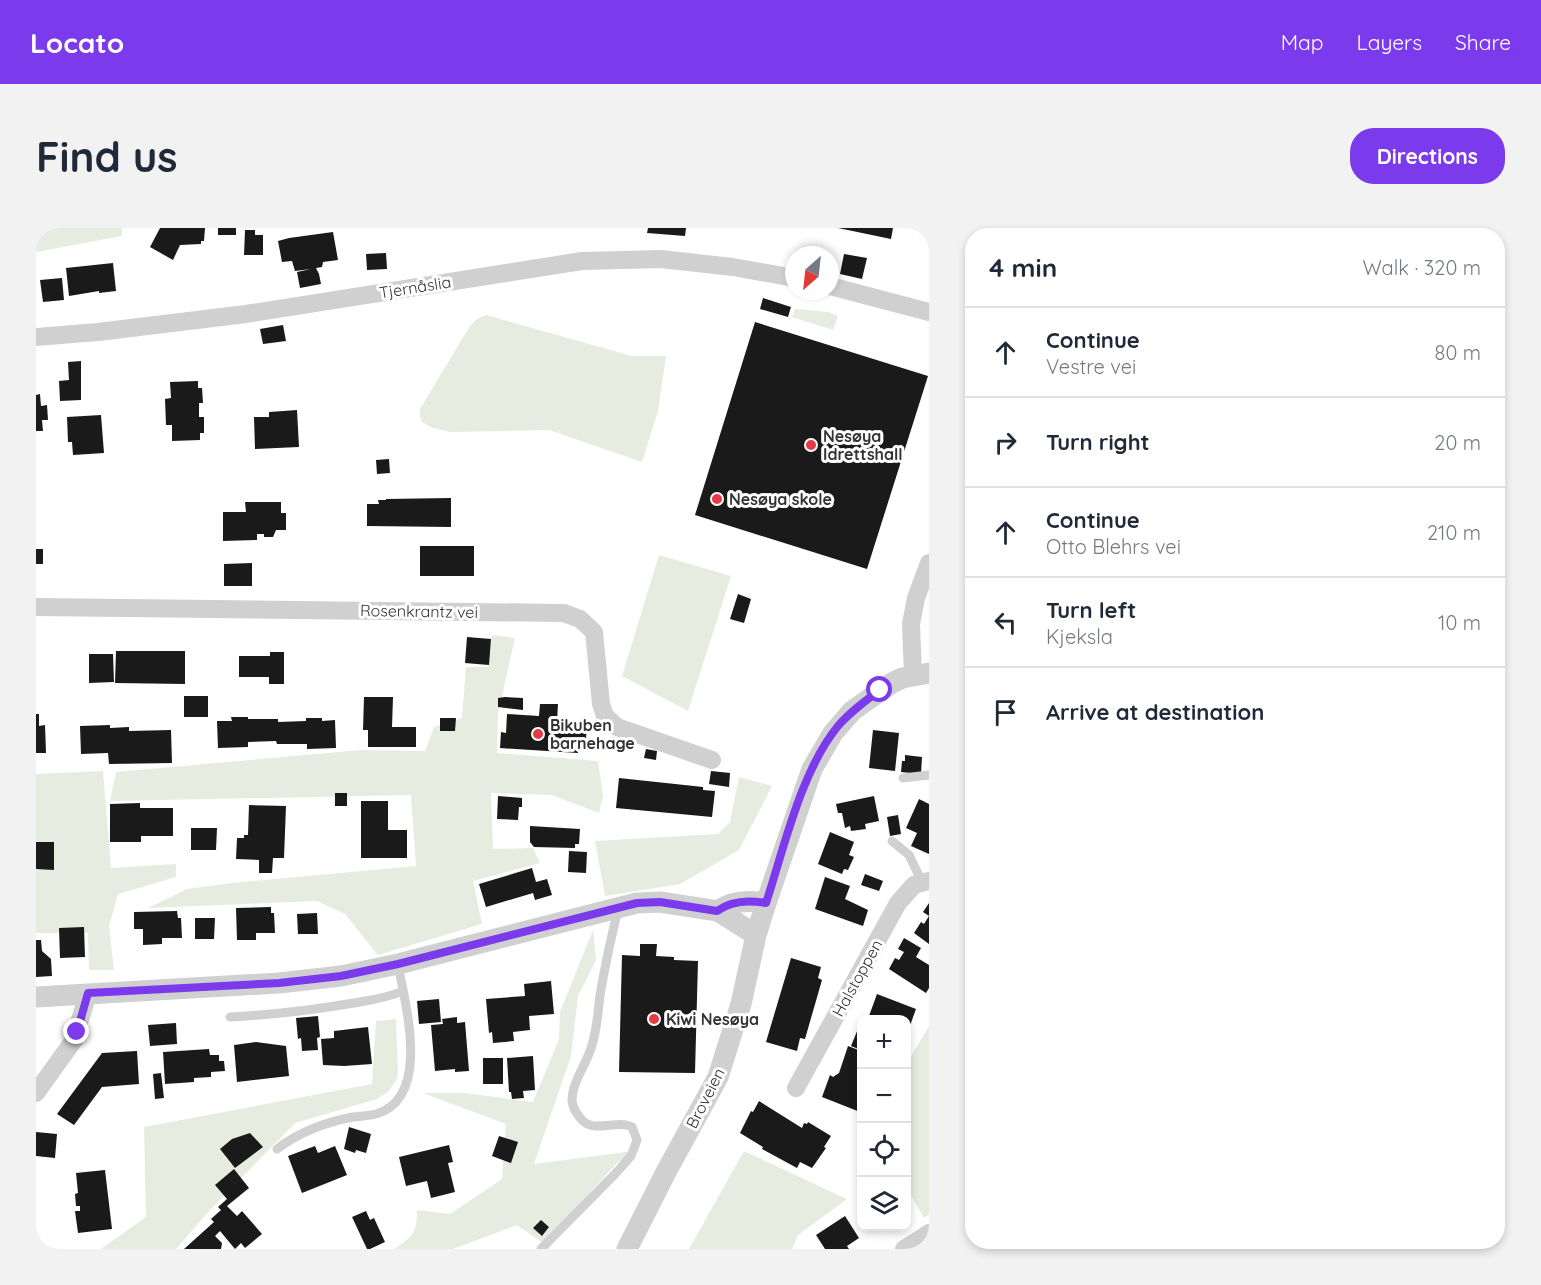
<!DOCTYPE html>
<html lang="en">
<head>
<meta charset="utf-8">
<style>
  :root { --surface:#fff; --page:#f2f2f3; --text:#1f2937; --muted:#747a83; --line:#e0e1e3; --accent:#7c3aed }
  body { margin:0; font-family:Quicksand,sans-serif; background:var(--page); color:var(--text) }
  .controls { position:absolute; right:18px; bottom:18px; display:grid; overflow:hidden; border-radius:12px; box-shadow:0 3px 9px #0003 }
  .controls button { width:54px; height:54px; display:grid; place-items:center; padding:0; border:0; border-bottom:2px solid var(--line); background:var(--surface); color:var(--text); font:30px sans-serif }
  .compass { position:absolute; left:749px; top:18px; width:54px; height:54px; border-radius:50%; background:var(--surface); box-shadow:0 3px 9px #0003; rotate:207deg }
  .stop { position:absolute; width:18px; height:18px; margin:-14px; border:4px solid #7c3aed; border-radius:50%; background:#fff }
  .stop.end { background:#7c3aed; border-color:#fff; box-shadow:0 2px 6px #0008 }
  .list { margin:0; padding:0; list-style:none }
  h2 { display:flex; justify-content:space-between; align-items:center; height:78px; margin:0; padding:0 24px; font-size:26px }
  h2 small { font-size:20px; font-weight:400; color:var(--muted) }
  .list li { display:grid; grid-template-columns:39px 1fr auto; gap:18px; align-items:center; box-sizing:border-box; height:90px; padding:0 24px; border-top:2px solid var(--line) }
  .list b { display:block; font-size:22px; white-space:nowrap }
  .list p { margin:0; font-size:20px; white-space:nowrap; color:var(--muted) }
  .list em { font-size:20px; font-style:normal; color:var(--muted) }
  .icon { flex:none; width:33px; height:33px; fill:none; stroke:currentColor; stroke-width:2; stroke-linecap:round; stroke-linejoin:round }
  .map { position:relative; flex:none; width:893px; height:1021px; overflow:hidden; border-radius:24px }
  header { display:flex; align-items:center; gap:36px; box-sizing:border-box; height:84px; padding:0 30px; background:var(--accent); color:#fff }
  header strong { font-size:28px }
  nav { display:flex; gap:33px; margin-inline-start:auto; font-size:21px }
  .intro { display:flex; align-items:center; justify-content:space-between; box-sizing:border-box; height:144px; padding:0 36px }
  h1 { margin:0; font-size:42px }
  .button { padding:15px 27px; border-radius:24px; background:var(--accent); color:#fff; font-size:21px; font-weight:700 }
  main { display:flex; gap:36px; padding:0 36px }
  aside { flex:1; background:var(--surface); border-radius:24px; box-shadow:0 3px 9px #0003 }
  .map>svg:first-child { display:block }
</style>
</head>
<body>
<header>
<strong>Locato</strong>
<nav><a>Map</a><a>Layers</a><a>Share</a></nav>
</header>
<div class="intro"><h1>Find us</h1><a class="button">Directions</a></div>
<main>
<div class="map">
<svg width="893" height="1021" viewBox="0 0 893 1021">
  <rect width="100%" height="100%" fill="#fff"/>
  <path fill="#e6ecdf" d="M0 0H86V8L0 24Z
    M759 81 792 84 802 88 797 102 756 89Z
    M450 87 596 128H630L622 183 606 234 513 202 413 204 395 199 386 194 384 189V181L434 98 441 91Z
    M623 327 695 348 652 483 586 448Z
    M456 407 479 410 462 486 461 525 562 533 567 567 563 585 516 567 455 565 457 621 497 620 504 635 437 653 446 696 342 727 309 686 281 673 112 680 151 661 196 655 380 638 375 567 74 573 80 544 325 522 389 523 398 499 426 490 430 439H452Z
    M67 543 75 640 140 636V649L82 666 73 698 78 742H53L52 705H0V546Z
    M703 549 736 558 703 622 644 656 569 668 559 613 682 606 694 594Z
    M557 702 560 732 542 768 535 828 498 936 598 923 582 934 507 1015 481 997 417 1021H358C377 1009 381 1004 381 982L414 986 466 951 470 896 387 865H429L497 874 523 811 524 784Z
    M360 791 362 849 353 863 341 871 259 895 174 982 140 1021H65L110 989 108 899 336 856 340 793Z
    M893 798V987L888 990 871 961 870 837Z
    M708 923 811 971 762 1007 756 1021H653Z"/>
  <path fill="#1a1a1a" d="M124 0H169L168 13H165V16L144 17 137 32 114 19Z
    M182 0H200V7H182Z
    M612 0H650L649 8 611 5Z
    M802 0H857L855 11Z
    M209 2H219V7H227V27H208Z
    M297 4 302 32 287 34 286 39 280 40 283 46 285 56 264 60 261 44 275 41 259 43 256 33 246 34 242 13 253 10Z
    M350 25 351 41 331 42 330 26Z
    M808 26 831 30 826 51 804 46Z
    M77 35 80 63 63 65V63L33 68 30 40Z
    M26 50 28 72 7 74 4 52Z
    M727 70 755 79 752 89 724 81Z
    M719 94 892 148 831 341 659 287Z
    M247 97 250 113 227 116 224 101Z
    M45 133V172L24 173 23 153 33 152 32 134Z
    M162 153V160H166L167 175H163V189H168V205H164V212L136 213V197H130L129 171 135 170 134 154Z
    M4 166 5 178 11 177 12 192H6L7 203H0V167Z
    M261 182 263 219 219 221 218 189H233V184Z
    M65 187 68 225 37 227 36 214H32L31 189Z
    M353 231 354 245 341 246 340 232Z
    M415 270V299L331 298V276H343L342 272H350V271Z
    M209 274H245V285H250V302H240L237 309H228V306H221V312L187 313V284H210Z
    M384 318H438V348H384Z
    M0 321H7V336H0Z
    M216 335V358H188V336Z
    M702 366 715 371 708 395 694 391Z
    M431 409 455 411 453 437 429 435Z
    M80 423H149V456L79 455Z
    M234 424H248V456H233V449H203V428H234Z
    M53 426H77L78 454 53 455Z
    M148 468H172V489H148Z
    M328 469H357L356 499H380V519H332V502H327Z
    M469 469 487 470V482L462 479V470Z
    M504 476H522L521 494 551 495 550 512H543L542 525 464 520 465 504 470 505 471 486 503 488Z
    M0 486H3V498L9 497 10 525H0Z
    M195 489H212V491H242V494L270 493V490H286V493L299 492 300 520 271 521V516H241L240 513 212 514V519L182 520 181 493H196Z
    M404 490H420L419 503H404Z
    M74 497V500L93 499V503L135 502 136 535 73 536 72 525 45 526 44 498Z
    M837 502 863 505 859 543 833 540Z
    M610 521 621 523 620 532 608 530Z
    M869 527 886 529 885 546 865 544 866 533H869Z
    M675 543 694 545 693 559 673 556Z
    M583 550 667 559V562L679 563 676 589 580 580Z
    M299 565H311V578H299Z
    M462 568 486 570V579H483L482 592 461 591Z
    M838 568 843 593 829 596 830 601 815 603 814 598 809 600 806 585H802L800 576Z
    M883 571 893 576V626L875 618 881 605 870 600Z
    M325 573H352V602H371V630H325Z
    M104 575V580H137V608H105V614H74V576Z
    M213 577 250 578 248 630H237L236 645H223V632L200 631 201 610H208V607H212Z
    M862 587 865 606 854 608 851 589Z
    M494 598 544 601 543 616H539V620L498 619 494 614Z
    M155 600H181L180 622H155Z
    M794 604 818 614 813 627 818 629 812 642 808 641 806 646 782 636Z
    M0 614H18V642L0 641Z
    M533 623 551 624 550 645 532 644Z
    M496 640 500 654 511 651 516 667 499 672 497 665 450 679 443 656Z
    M829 646 847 653 843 663 825 657Z
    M789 649 814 658 809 671 832 682 827 698 779 681Z
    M893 675V716L878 705 885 694 888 696 893 688 887 684Z
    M235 679V685H238L239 705H220V712H201L200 680Z
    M141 683 142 690H145L146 710H126V716L107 717V701H98V684Z
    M281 685 282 706H262L261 686Z
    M159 690H179L178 711H159Z
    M48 699 49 729 24 730 23 700Z
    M868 710 885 720 880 729 893 737V760L890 765 853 741 859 730 863 732 868 724 862 721Z
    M0 712H5L6 723 15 731 16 748 0 749Z
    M604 716H621L620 728 638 729V732L662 733 659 845 583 844 586 727 604 728Z
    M755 730 785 739 782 750 786 752 769 811 764 810 761 823 730 814Z
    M515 753 518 786 493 788 494 802 477 804 478 813 457 815 456 804 453 805 450 771 489 768 488 756Z
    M841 766 880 781 871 806 870 792H834L835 789 833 788Z
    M403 771 405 794 383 796 381 773Z
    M282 788 284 809 281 810 282 822 266 823 265 810 262 811 260 790Z
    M421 789V795L429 794 433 843 419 844V841L399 843 395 797 407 796 406 791Z
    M140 795 141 816 114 818 112 797Z
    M824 796 825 797V822L815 818Z
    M332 799 336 836 308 838 287 837 285 811 298 810V803Z
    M220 814 250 818 253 848 201 854 198 817Z
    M812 818 825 823 824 884 786 869 794 847 797 849 803 845Z
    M173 821 174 827H183V833H188L189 843 175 844V849L158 850V854L129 856 127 824Z
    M101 823 103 856 66 859 38 897 21 886 66 825Z
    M497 828 499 862 487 863 488 870 476 871 475 864H473L471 830Z
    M447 830H467V856H447Z
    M125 845 128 870 119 871 117 846Z
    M723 873 766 900 768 895 771 896 772 894 795 908 788 919 790 920 776 940 764 934 761 940 726 921 727 919 704 905 715 883 717 884Z
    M313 899 335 906 330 925 320 922 319 925 308 921Z
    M0 904 21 906 19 930 0 928Z
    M214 905 227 919 199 940 184 921 196 911Z
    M463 908 482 914 475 935 456 928Z
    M413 917 417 934 412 935 419 964 395 970 391 953 370 958 363 929Z
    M279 918 282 925 299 918 311 947 266 965 252 928Z
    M198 941 213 960 191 978 201 988 206 983 226 1006 209 1020 205 1015 199 1021 184 1003 179 1008 186 1015 185 1021H148L178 994 175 991 185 982 182 979 191 971 179 957Z
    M69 942 76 1001 42 1005 39 983H44V978H40L39 966 42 965 40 945Z
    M330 983 334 992 338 990 349 1014 334 1021H331L316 989Z
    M809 988 823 1010 811 1018 813 1021H789L780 1007Z
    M505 992 513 999 506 1008 497 1000Z"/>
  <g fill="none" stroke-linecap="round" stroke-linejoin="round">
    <path stroke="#d0d0d0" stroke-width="9" d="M867 550 893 547
      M856 613 873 627 886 654
      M194 789C236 787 276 782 318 775 335 772 351 770 367 763
      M241 921C262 905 290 894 317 889 324 888 333 888 340 886 396 870 369 776 362 736
      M505 1021 580 945 595 928 601 912 596 899C582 891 560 905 547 893 542 888 537 880 536 873 536 853 551 836 556 817 561 801 562 784 564 767 569 738 575 710 582 681"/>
    <path stroke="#d0d0d0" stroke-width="18" d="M794 58 893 84
      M0 109 62 104 210 86 546 33 625 31 697 39 758 50
      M0 379 528 385 544 391 558 404 565 476 569 488 581 499 676 532
      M877 447 875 396 880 370 893 335
      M760 860 862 675 878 657 893 653
      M0 865 38 812 52 765
      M868 1021 893 1005"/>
    <path stroke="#d0d0d0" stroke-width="21" d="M682 683C696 672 713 672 730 675
      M0 769 243 755 305 748 362 736 601 675 624 674 682 683 720 707
      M591 1021 630 944 682 849 705 776 720 707 730 675 776 541 797 505 816 483 856 455 866 450 893 445"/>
  </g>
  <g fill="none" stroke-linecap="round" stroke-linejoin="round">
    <path stroke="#7c3aed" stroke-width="8" d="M41 804 52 765 243 755 305 748 362 736 601 675 624 674 681 683C696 672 713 672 730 675 748 620 765 543 802 498 814 484 829 473 844 462"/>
  </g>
  <g fill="#e63946" stroke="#fff" stroke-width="2">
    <circle cx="775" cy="217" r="6"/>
    <circle cx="681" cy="271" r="6"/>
    <circle cx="502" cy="506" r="6"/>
    <circle cx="618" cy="791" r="6"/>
  </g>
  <g text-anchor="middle" stroke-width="6" stroke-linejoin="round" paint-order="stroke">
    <g font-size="16" fill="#333" stroke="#fff">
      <text transform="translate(379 59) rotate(-9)" y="6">Tjernåslia</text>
      <text transform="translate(383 383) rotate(1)" y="6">Rosenkrantz vei</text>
      <text transform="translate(821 750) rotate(-61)" y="6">Halstoppen</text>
      <text transform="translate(669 870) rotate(-63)" y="6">Broveien</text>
    </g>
    <g font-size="16" font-weight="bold" fill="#333" stroke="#fff" text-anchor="start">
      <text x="787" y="214">Nesøya<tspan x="787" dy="18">Idrettshall</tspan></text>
      <text x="693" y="277">Nesøya skole</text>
      <text x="514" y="503">Bikuben<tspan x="514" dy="18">barnehage</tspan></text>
      <text x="630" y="797">Kiwi Nesøya</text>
    </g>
  </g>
</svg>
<div class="controls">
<button>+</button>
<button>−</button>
<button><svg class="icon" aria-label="locate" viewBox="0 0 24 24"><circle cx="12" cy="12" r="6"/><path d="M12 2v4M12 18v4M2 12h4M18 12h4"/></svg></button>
<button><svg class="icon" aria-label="layers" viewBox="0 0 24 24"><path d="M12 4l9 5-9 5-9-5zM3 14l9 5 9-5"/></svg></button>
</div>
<svg class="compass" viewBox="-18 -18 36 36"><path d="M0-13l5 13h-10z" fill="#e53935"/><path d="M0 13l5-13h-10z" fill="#747a83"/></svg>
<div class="stop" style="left:844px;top:462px"></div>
<div class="stop end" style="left:41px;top:804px"></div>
</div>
<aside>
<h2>4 min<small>Walk · 320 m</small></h2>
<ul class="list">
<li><svg class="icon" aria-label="ahead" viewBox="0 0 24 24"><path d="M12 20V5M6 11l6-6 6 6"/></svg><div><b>Continue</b><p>Vestre vei</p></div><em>80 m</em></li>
<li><svg class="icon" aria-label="right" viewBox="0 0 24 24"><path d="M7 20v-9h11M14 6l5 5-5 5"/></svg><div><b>Turn right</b></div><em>20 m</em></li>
<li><svg class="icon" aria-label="ahead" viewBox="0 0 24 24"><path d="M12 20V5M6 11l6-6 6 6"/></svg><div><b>Continue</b><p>Otto Blehrs vei</p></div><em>210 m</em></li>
<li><svg class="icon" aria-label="left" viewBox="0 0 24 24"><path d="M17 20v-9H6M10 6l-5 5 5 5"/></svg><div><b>Turn left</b><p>Kjeksla</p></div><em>10 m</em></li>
<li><svg class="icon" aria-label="arrive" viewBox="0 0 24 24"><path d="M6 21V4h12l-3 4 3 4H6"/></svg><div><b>Arrive at destination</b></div></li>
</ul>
</aside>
</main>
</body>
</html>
